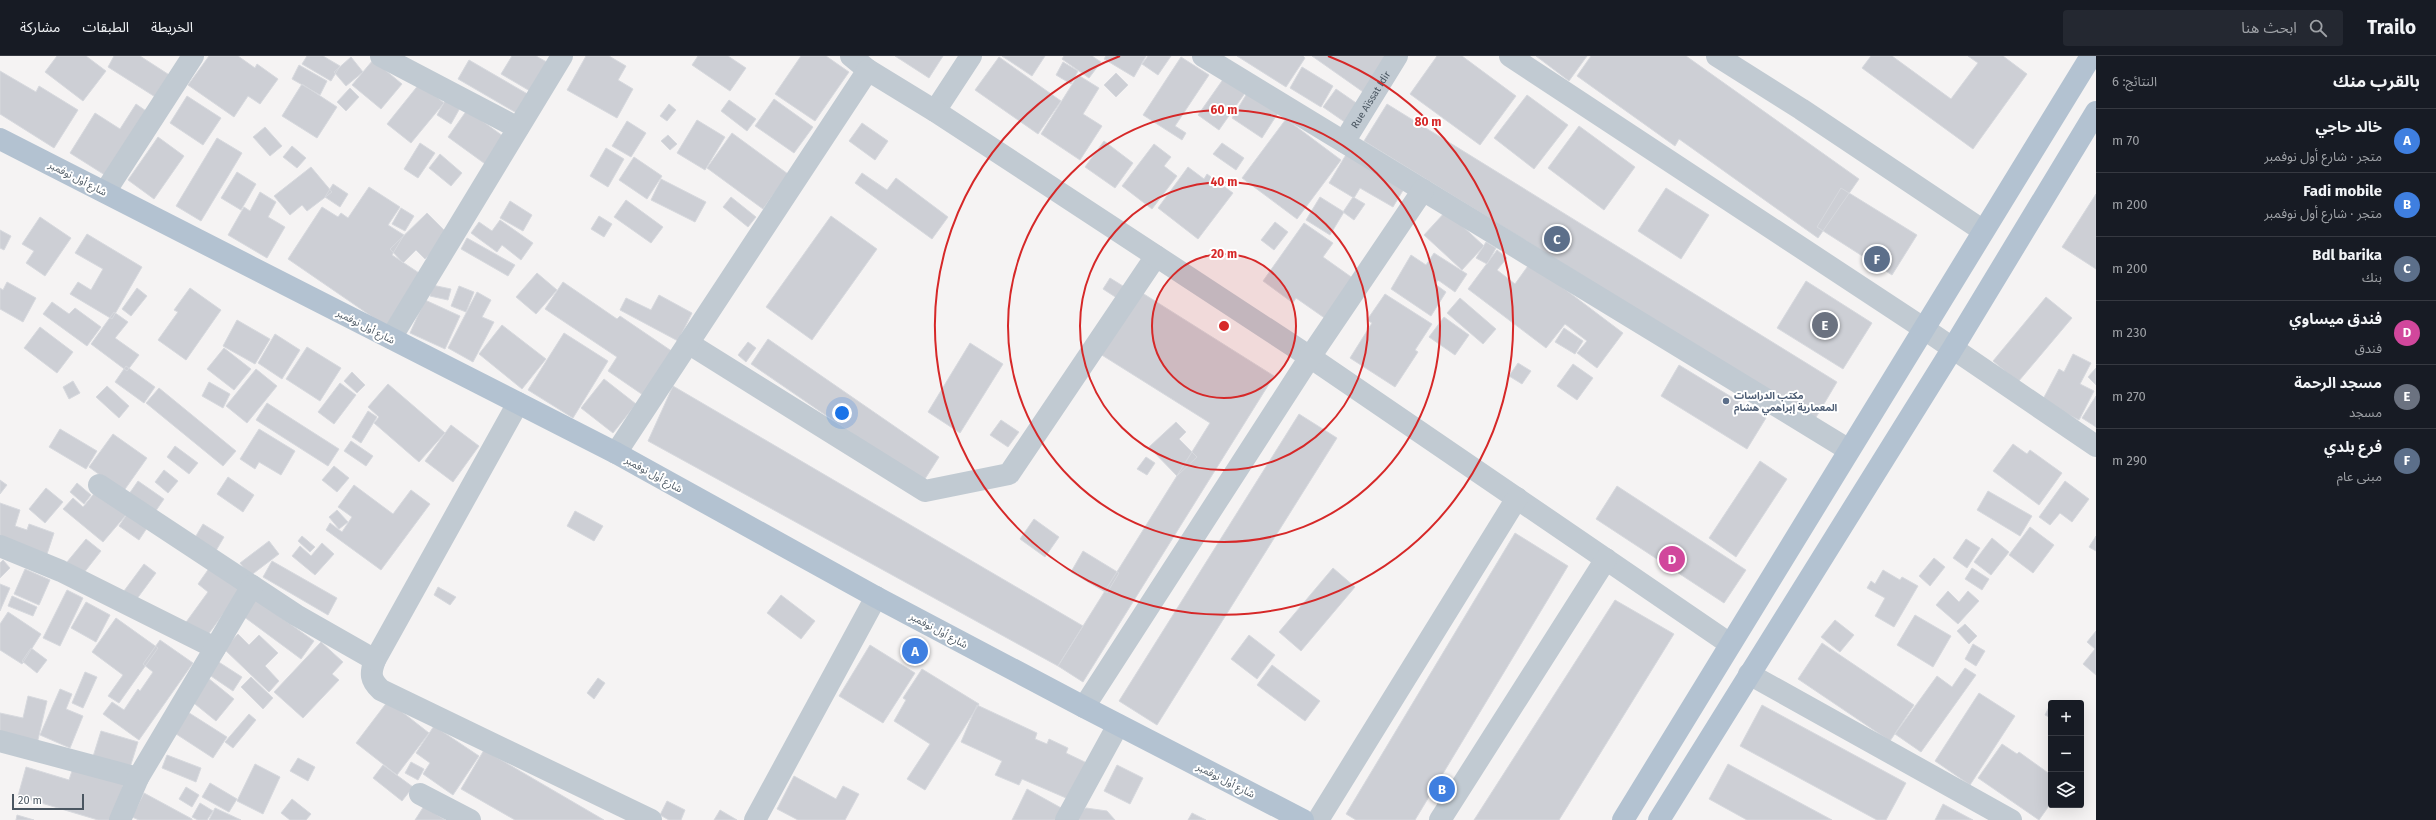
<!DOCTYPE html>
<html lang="ar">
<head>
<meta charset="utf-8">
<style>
  :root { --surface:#171b24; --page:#242831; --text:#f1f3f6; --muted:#9ea1a6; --line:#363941; --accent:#d93025 }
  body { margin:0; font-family:"Fira Sans","Noto Sans Arabic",sans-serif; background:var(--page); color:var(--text); direction:rtl }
  .controls { position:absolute; right:12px; bottom:12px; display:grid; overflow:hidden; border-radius:4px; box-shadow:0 4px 16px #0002 }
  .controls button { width:36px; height:36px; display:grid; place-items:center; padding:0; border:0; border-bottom:1px solid var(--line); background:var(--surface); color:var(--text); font:20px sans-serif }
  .scale { position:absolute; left:12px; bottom:10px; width:72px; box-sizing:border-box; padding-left:4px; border:2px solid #4a5661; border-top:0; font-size:11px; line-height:14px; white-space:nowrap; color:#4a5661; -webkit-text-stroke:3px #fff; paint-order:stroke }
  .you { position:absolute; left:842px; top:357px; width:14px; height:14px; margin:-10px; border:3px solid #fff; border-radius:50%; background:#1a73e8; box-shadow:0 0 0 6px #1a73e833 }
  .badge { display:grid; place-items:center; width:26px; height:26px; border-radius:50%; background:var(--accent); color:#fff; font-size:13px; font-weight:700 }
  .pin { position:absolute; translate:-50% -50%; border:2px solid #fff; box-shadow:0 1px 4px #0006 }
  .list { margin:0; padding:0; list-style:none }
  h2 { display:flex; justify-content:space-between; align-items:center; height:52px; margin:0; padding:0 16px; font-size:17px }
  h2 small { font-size:13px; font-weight:400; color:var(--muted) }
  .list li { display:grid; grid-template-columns:26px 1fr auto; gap:12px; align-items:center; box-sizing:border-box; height:64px; padding:0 16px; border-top:1px solid var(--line) }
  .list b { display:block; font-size:15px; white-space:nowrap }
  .list p { margin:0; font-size:13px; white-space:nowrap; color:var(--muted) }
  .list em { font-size:13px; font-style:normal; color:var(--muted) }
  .icon { flex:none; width:22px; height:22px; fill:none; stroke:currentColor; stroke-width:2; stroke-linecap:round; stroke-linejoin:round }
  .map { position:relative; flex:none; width:2096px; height:764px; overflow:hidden; direction:ltr }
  header { display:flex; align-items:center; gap:24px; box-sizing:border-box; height:56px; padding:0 20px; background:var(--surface); border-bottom:1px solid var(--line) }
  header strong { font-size:19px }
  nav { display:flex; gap:22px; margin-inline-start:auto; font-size:14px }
  .search { width:280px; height:36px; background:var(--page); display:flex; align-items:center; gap:10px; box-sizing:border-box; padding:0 14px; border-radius:4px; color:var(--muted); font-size:15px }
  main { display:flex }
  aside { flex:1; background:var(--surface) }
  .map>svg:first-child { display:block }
</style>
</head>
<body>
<header>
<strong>Trailo</strong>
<div class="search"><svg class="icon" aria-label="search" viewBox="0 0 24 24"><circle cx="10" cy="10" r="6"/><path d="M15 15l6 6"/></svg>ابحث هنا</div>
<nav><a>الخريطة</a><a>الطبقات</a><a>مشاركة</a></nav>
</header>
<main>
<aside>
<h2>بالقرب منك<small>النتائج: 6</small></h2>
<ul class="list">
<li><span class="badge" style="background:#3f7fe0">A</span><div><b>خالد حاجي</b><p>متجر · شارع أول نوفمبر</p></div><em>70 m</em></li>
<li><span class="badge" style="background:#3f7fe0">B</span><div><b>Fadi mobile</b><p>متجر · شارع أول نوفمبر</p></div><em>200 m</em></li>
<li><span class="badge" style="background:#5c6f8a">C</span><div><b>Bdl barika</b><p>بنك</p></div><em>200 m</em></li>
<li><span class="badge" style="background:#d1479c">D</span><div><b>فندق ميساوي</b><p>فندق</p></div><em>230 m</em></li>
<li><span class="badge" style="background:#6b7280">E</span><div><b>مسجد الرحمة</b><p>مسجد</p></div><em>270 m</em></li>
<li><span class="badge" style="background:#5c6f8a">F</span><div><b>فرع بلدي</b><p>مبنى عام</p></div><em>290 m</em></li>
</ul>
</aside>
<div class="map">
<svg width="2096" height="764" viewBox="0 0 2096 764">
  <rect width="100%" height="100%" fill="#f5f3f3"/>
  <path fill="#cdcfd5" stroke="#d7d9de" d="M57 0H86L106 15 83 45 45 16Z
    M114 0H140L174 22 160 44 108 11Z
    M209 0H238L255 12 257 8 278 23 260 48 248 40 234 61 188 29Z
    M307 0H323L340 10 331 25 302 8Z
    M512 0H536L552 9 535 38 501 18Z
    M586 0H609L626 10 618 24 633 33 617 62 567 34Z
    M698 0H728L746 12 730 35 692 9Z
    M801 0H826L849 16 815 65 775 38Z
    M895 0H943L929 22Z
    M1002 0H1045L1032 20Z
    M1064 0H1092L1101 6 1089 22 1062 3Z
    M1106 0H1146L1134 21 1104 3Z
    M1148 0H1171L1158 19 1142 8Z
    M1237 0H1303L1305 2 1286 31Z
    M1312 0H1393L1366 38Z
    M1437 0H1462L1516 40 1480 89 1410 38Z
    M1536 0H1587L1569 25Z
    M1591 0H1686L1859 123 1818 182 1679 83 1675 90 1577 20Z
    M1871 0H1892L1951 43 1978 7 1968 0H2003L2027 18 1973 93 1862 12Z
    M351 1 363 16 346 30 334 16Z
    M999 1 1061 45 1038 78 975 34Z
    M1181 1 1209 19 1175 70 1186 77 1182 84 1143 59Z
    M373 4 402 28 381 53 352 29Z
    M469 4 531 40 520 59 458 23Z
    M1063 6 1078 15 1071 28 1056 19Z
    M299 9 327 25 320 39 292 23Z
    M1302 11 1333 30 1321 51 1290 32Z
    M0 15 36 36 39 30 78 54 54 92 0 58Z
    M1116 17 1128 29 1116 41 1104 29Z
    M1078 19 1099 32 1083 58 1102 70 1080 104 1041 78Z
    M1224 22 1245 37 1219 74 1198 59Z
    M420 27 444 47 411 87 387 68Z
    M302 28 337 51 317 82 282 60Z
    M350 32 359 41 346 55 337 46Z
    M1336 33 1362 51 1349 69 1323 51Z
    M1249 34 1280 54 1262 82 1232 62Z
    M1527 39 1568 69 1534 113 1494 82Z
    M187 40 221 62 203 89 170 67Z
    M446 43 460 52 451 68 437 59Z
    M774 43 813 71 794 97 755 70Z
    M729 44 756 63 747 75 721 55Z
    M136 48 149 57 108 121 70 97 95 57 120 73Z
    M669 48 676 54 667 65 660 60Z
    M1387 48 1837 326 1815 363 1364 85Z
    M467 54 507 83 488 110 448 81Z
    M1286 63 1341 104 1297 163 1242 122Z
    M697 64 725 81 705 114 677 97Z
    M627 65 646 77 631 101 612 90Z
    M862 67 888 85 875 104 849 85Z
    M1579 70 1635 111 1604 154 1548 112Z
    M265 71 282 90 270 100 253 81Z
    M732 77 788 118 763 153 707 112Z
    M668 79 677 88 670 94 661 85Z
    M158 81 184 100 154 143 128 124Z
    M217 82 242 97 201 165 176 150Z
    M1104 85 1133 107 1115 132 1085 111Z
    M420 87 435 97 418 122 404 113Z
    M1222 87 1244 102 1236 114 1213 98Z
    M1154 88 1171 101 1164 110 1177 120 1152 153 1122 130Z
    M292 90 306 102 297 112 283 101Z
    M606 92 624 103 608 131 590 120Z
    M1347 97 1405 131 1393 151 1360 132 1354 142 1329 127Z
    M440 98 462 117 451 130 429 112Z
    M634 101 662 120 647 143 619 124Z
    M311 111 332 136 307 155 302 149 290 159 274 140Z
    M1188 111 1204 123 1207 118 1233 137 1198 183 1158 152Z
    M237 116 256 128 241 154 221 142Z
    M862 117 887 134 896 122 948 161 932 183 855 127Z
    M661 123 706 146 695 166 651 144Z
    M333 128 348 138 340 151 325 141Z
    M369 131 400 151 388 169 404 179 392 199 425 221 390 273 288 203 322 151 338 161 341 157 348 162Z
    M1666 132 1709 159 1681 203 1638 175Z
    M1841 132 1917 179 1892 219 1817 171Z
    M260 136 276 146 268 161 285 171 267 202 228 179 244 151 250 155Z
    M2096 138V213L2062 191Z
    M731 141 756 161 748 171 723 151Z
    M1320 141 1344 156 1330 179 1306 164Z
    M1353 141 1365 148 1354 164 1343 156Z
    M626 144 663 171 651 187 614 161Z
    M510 145 532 159 523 175 500 162Z
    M401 152 414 160 405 175 392 168Z
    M1446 155 1484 190 1462 214 1424 179Z
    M427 157 450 180 425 203 416 194 403 207 390 193Z
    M599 160 612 168 604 181 591 173Z
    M831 160 877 193 812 284 766 251Z
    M40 161 71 182 45 220 26 207 34 195 22 188Z
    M500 164 533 187 521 204 502 189 497 196 471 177 479 166 492 175Z
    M1275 166 1288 176 1274 194 1261 184Z
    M1304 167 1333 187 1323 201 1354 223 1326 263 1296 242 1293 247 1263 225Z
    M0 174 11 180 4 194 0 192Z
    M87 178 142 211 112 263 70 238 78 226 91 234 103 213 75 197Z
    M467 182 515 209 508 220 461 193Z
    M1486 186 1496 192 1487 208 1476 202Z
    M1497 194 1507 202 1497 214 1515 228 1530 207 1623 277 1597 312 1577 297 1587 285 1565 268 1546 292 1468 233Z
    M1434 197 1467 218 1455 236 1438 224 1435 228 1446 236 1431 260 1391 233 1411 199 1426 209Z
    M537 217 557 234 536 258 516 241Z
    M1110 222 1131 235 1123 246 1103 233Z
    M1806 225 1872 267 1843 313 1777 272Z
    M7 226 36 242 23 266 0 253V232L3 234Z
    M563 226 617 263 620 260 673 296 643 339 608 315 617 301 545 253Z
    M432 229 451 233 448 244 430 240Z
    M459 230 474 236 466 256 451 250Z
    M137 232 147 240 131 260 122 253Z
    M190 232 221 254 186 304 158 284 178 256 174 254Z
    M1136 233 1274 320 1083 626 1058 610 1210 367 1097 296Z
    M477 236 491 244 482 261 494 266 473 306 448 292Z
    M1385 238 1432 268 1415 294 1418 296 1395 331 1350 302 1372 267 1367 264Z
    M659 239 692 257 678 285 620 254 626 242 651 254Z
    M2046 241 2072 262 2018 326 1993 305Z
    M1460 242 1496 273 1483 288 1447 257Z
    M425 244 460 260 445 293 410 277Z
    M52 246 69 258 75 252 101 271 87 290 43 258Z
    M114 256 128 266 115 282 139 299 127 315 91 288Z
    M1444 261 1469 279 1455 299 1429 281Z
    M237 264 270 283 255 308 223 290Z
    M502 269 546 303 522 333 479 298Z
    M40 271 73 296 57 317 24 292Z
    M1564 272 1583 285 1575 298 1555 286Z
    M564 277 608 305 573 362 528 334Z
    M275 278 300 294 282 323 258 307Z
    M768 283 939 401 923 426 751 308Z
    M748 286 756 292 746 306 738 299Z
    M970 287 1003 308 960 377 928 356Z
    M307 291 341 312 320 345 286 323Z
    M224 292 251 313 234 334 207 313Z
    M2073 298 2091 307 2080 328 2094 335 2079 364 2042 345 2059 313 2064 316Z
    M1518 307 1531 315 1522 328 1509 320Z
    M1573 308 1593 322 1577 344 1557 330Z
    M1679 309 1766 362 1747 393 1661 340Z
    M126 310 155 331 144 347 115 326Z
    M2096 312V329L2088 321Z
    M256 313 277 330 247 367 226 350Z
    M352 316 365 329 357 337 344 325Z
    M604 323 636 348 613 377 581 352Z
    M73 325 80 337 69 343 63 331Z
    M209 326 230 338 223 352 202 340Z
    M340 327 356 339 334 368 318 356Z
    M388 328 445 377 419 406 374 367 379 361 368 351Z
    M107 330 129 350 119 362 96 341Z
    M673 330 1083 570 1058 610 648 385Z
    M159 332 236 395 223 410 146 347Z
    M2096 340V371L2082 362Z
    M267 347 339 393 328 410 256 364Z
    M368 355 377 361 361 387 352 381Z
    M1299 358 1337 382 1157 669 1119 645Z
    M1001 364 1019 376 1008 391 990 379Z
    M1176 366 1186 376 1179 383 1197 401 1177 420 1149 391Z
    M451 369 479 390 453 426 425 405Z
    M60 373 97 395 86 413 49 391Z
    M259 373 295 395 281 419 259 406 255 413 240 403Z
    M113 378 147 402 123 436 89 411Z
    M351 385 373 400 366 410 344 395Z
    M2013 388 2027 398 2030 394 2062 417 2039 449 1993 415Z
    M175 390 198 407 189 418 167 401Z
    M1146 401 1155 407 1147 419 1137 413Z
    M1760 405 1787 423 1736 501 1709 482Z
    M334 410 349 422 337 436 322 424Z
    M164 414 178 425 168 437 155 426Z
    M228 421 254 439 243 456 217 438Z
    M0 424 7 429 0 438Z
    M138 425 164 443 155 456 129 438Z
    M2065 425 2089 443 2072 466 2060 457 2050 469 2039 461Z
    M77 427 91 439 84 448 70 436Z
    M354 429 393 458 411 434 430 448 381 514 326 474 330 467 342 476 352 461 338 451Z
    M1617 430 1746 514 1724 547 1596 463Z
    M46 432 63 446 45 467 29 453Z
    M97 434 126 459 103 486 63 453 73 442 83 451Z
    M1988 435 2032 460 2020 480 1977 454Z
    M0 447 20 454 15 470 27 474 29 468 54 477 47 498 0 483Z
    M337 454 348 466 339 473 329 461Z
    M129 455 149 469 139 484 119 470Z
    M575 455 603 470 594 485 567 470Z
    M1034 463 1059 481 1045 501 1020 483Z
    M203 468 224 481 214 498 193 485Z
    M2030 471 2054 489 2033 517 2009 499Z
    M1515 477 1568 510 1415 764H1356L1346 758Z
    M302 480 315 491 310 496 298 485Z
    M2096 480V495L2089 491Z
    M1992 482 2009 496 1991 519 1974 506Z
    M86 483 101 495 83 518 67 506Z
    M1966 483 1980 492 1967 512 1953 502Z
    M269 485 279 498 250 520 240 507Z
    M322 487 334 498 315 519 292 500 300 490 311 500Z
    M1083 495 1119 517 1107 537 1071 516Z
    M1934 502 1945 511 1930 530 1919 520Z
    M3 504 10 512 0 522V507Z
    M272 505 337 542 328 559 263 521Z
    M144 508 156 517 136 544 124 535Z
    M210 511 241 534 204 584 184 569 208 536 198 528Z
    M1333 512 1355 531 1301 595 1279 576Z
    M1972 512 1989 523 1982 534 1965 523Z
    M25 513 50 524 39 549 14 538Z
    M1883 514 1900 524 1902 521 1918 530 1894 571 1875 560 1885 542 1867 532 1871 525 1875 528Z
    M0 528 10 532 0 555Z
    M438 531 456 541 450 549 434 539Z
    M67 534 83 542 60 590 43 582Z
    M1948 535 1959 546 1968 535 1979 545 1958 568 1936 549Z
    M781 539 815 565 801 583 767 557Z
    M12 540 37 551 33 560 8 550Z
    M255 543 314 585 301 603 243 560Z
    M1615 544 1674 578 1559 764H1474Z
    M86 546 110 559 96 586 71 572Z
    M8 556 41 578 22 608 0 594V568Z
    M1915 559 1951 580 1933 611 1897 589Z
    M116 562 158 592 119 647 108 640 123 619 92 596Z
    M1835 564 1854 579 1840 596 1821 581Z
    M1965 568 1977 580 1969 588 1957 575Z
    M2096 575V619L2083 608 2095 593 2087 586Z
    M238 578 249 589 259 579 278 597 265 610 279 625 269 636 224 593Z
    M1249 579 1275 599 1257 623 1231 603Z
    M160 584 193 607 139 684 103 658 112 646 124 654 138 633 140 635 153 616 143 608Z
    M321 586 343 606 332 618 339 624 303 662 274 636Z
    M1822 587 1914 649 1890 685 1798 623Z
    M1973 588 1985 595 1976 610 1965 603Z
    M870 589 915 617 883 667 839 640Z
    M31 592 47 604 37 617 22 605Z
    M214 603 242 621 233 635 205 616Z
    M1272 609 1320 645 1305 665 1257 629Z
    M1965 612 1976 619 1921 696 1895 678 1937 620 1952 631Z
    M922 613 979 648 925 734 907 723 930 688 894 665 906 644 903 642Z
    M85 616 97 621 83 652 72 647Z
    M251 621 273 642 263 653 241 631Z
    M208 622 234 643 216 665 190 644Z
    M598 622 605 627 594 643 587 637Z
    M60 633 72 638 66 653 83 660 70 692 40 679Z
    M1979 637 2015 660 1970 729 1935 705Z
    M28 640 47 645 37 688 0 679V657L23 662Z
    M388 645 429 677 397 719 356 687Z
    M2051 647V662L2045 659Z
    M977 649 1037 677 1035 683 1047 688 1049 683 1068 692 1066 697 1089 708 1073 745 1022 723 1019 729 995 719 1002 705 961 686Z
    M1762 649 1906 727 1886 764H1877L1740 690Z
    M183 653 227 681 213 702 170 674Z
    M249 658 256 664 233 692 225 686Z
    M434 670 479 700 453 739 423 718 430 707 416 697Z
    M101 675 138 686 128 718 91 707Z
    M2002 688 2017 698 2019 696 2051 719V747L2039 764 1978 722Z
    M484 694 604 764H515L461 733Z
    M167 699 201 712 196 726 162 712Z
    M298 702 315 711 308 725 290 715Z
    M411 706 424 713 418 724 405 717Z
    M255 708 280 721 263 758 237 745Z
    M1728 708 1832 764H1747L1709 743Z
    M383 709 413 731 402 745 373 722Z
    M1117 709 1143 722 1130 748 1104 735Z
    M26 711 69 724 73 712 124 727 113 764H98L18 740Z
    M794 720 836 743 843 730 859 738 845 764H798L777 753Z
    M210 727 237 743 229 756 202 741Z
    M186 731 199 739 192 751 179 743Z
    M1027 733 1063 753 1057 764H1012Z
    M144 737 192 763V764H139L132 761Z
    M292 743 311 758 306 764H290L281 757Z
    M667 745 685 754 681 764H669L660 759Z
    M200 747 213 755 207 764H198L192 761Z
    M1943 748 1973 764H1935Z
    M424 750 445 764H415Z
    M215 752 241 764H209Z
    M1086 752 1107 755 1115 764H1070Z
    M720 754 737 764H714Z
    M1192 757 1206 764H1188Z
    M17 759 34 764H16Z"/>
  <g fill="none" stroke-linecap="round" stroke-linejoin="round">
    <g stroke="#c1cad2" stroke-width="22">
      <path d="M381 0 518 72"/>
      <path d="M851 0 868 14"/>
      <path d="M1203 0 1849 394"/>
      <path d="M1510 0 1923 272 2096 390"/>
      <path d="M1717 0 1801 53 1982 174"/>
      <path d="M935 55 971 0"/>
      <path id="s1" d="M1344 86 1397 0"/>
      <path d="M105 136 193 0"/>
      <path d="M391 282 562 0"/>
      <path d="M688 287 925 435 1009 418 1156 200"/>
      <path d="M518 347 375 604C370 617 370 624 381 634L651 764"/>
      <path d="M616 397 868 14 935 55 1310 301 1730 588"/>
      <path d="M99 429 296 559 375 604"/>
      <path d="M0 490 61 515 215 592"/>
      <path d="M1749 618 2011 764"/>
      <path d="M1084 651 1310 301 1423 134"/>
      <path d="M0 685 138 722 252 530"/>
      <path d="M420 738 470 764"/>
      <path d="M120 764 138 722"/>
      <path d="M755 764 876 541"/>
      <path d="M1066 764 1118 669"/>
      <path d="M1318 764 1517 442"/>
      <path d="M1440 764 1606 503"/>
    </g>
    <path stroke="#b3c2d1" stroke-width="22" d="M0 83 616 397 876 541 1084 651 1303 764
      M1623 764 2091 0
      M1659 764 1953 292 2096 56"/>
  </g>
  <circle cx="1224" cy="270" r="72" fill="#d62828" fill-opacity=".12"/>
  <g fill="none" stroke="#d62828" stroke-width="2">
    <circle cx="1224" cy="270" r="72"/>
    <circle cx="1224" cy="270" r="144"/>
    <circle cx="1224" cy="270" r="216"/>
    <path d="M1328 0A289 289 0 1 1 1120 0"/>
  </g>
  <circle fill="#5c6f8a" stroke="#fff" stroke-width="1.5" cx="1726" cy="345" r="4"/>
  <g text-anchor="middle" stroke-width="4" stroke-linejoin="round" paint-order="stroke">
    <g font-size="10" fill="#4a5661" stroke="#fff">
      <text dy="4" stroke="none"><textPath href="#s1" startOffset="50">Rue Aïssat Idir</textPath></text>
      <text transform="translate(78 122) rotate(27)" y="4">شارع أول نوفمبر</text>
      <text transform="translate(366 270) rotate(27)" y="4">شارع أول نوفمبر</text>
      <text transform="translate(654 418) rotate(29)" y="4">شارع أول نوفمبر</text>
      <text transform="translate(939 574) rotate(28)" y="4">شارع أول نوفمبر</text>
      <text transform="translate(1226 724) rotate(27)" y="4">شارع أول نوفمبر</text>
    </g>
    <g font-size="10" font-weight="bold" fill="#4e5e75" stroke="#fff" text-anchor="start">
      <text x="1734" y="343">مكتب الدراسات<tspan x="1734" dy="12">المعمارية إبراهمي هشام</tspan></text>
    </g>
  </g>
  <circle cx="1224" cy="270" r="6" fill="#d62828" stroke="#fff" stroke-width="2"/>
  <g font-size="12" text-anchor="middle" font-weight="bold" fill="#d62828" stroke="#fff" stroke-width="4" stroke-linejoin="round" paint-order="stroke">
    <text x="1224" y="58">60 m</text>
    <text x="1428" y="70">80 m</text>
    <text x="1224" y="130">40 m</text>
    <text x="1224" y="202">20 m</text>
  </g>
</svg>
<div class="controls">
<button>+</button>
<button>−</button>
<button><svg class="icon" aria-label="layers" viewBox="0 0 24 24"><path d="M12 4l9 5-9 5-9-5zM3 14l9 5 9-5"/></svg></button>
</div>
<div class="scale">20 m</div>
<div class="you"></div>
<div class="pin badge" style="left:915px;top:595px;background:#3f7fe0">A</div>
<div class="pin badge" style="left:1442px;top:733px;background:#3f7fe0">B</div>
<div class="pin badge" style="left:1557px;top:183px;background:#5c6f8a">C</div>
<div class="pin badge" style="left:1672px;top:503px;background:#d1479c">D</div>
<div class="pin badge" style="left:1825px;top:269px;background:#6b7280">E</div>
<div class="pin badge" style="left:1877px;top:203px;background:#5c6f8a">F</div>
</div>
</main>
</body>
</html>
